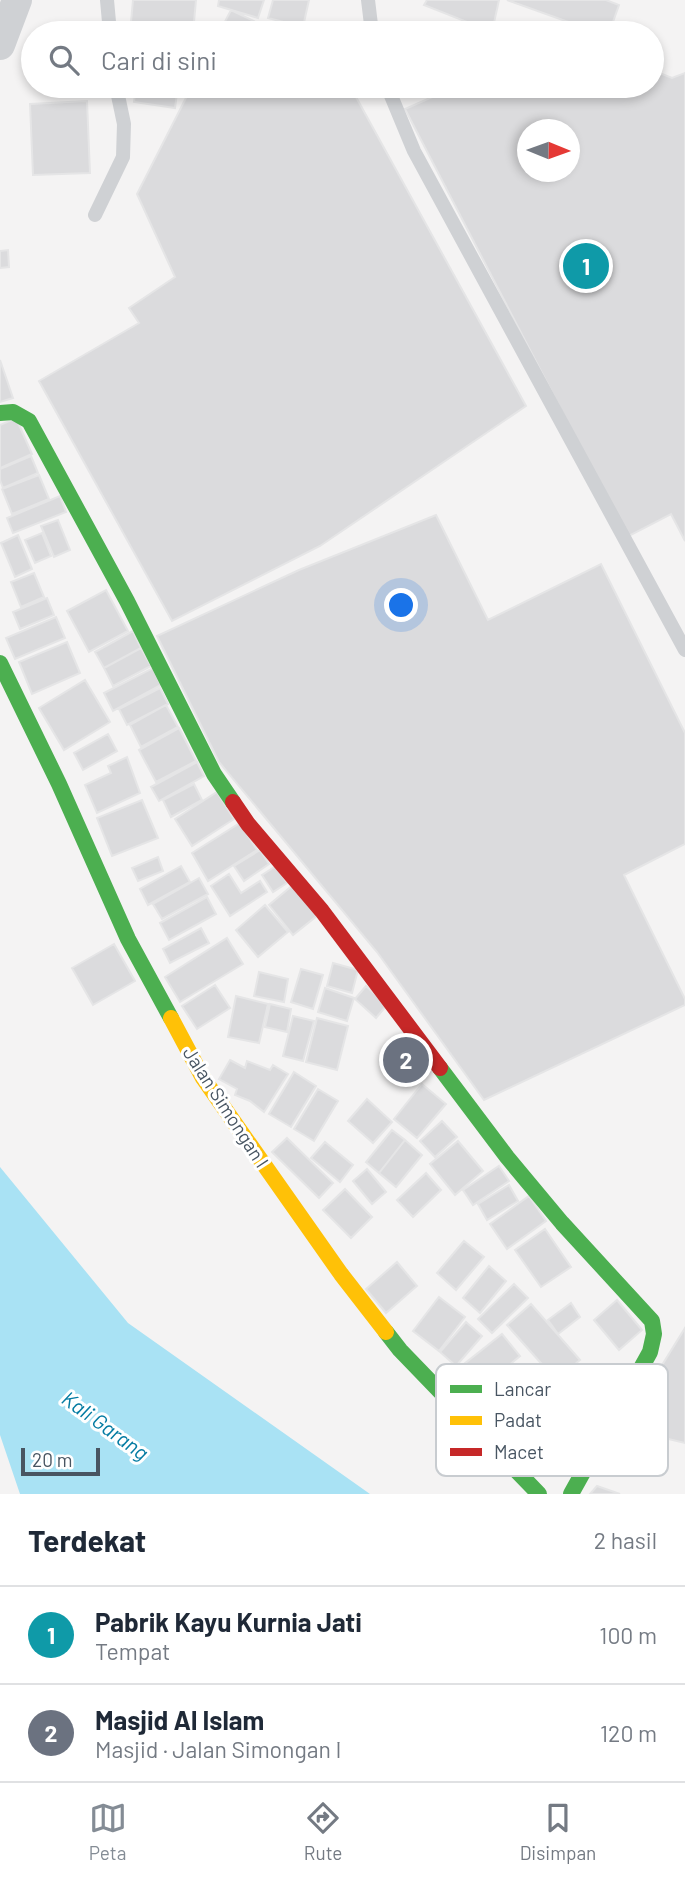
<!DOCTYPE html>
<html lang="id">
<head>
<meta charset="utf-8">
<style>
  :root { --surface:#fff; --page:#f2f2f3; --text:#1f2937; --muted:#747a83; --line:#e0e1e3; --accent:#848c95 }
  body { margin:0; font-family:Barlow,sans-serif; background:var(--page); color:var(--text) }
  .compass { position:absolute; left:517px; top:119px; width:63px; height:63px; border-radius:50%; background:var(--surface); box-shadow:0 4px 10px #0003; rotate:91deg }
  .scale { position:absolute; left:21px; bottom:18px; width:79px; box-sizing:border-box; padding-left:7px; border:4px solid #485562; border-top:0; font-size:19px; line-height:24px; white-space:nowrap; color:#485562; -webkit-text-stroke:5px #fff; paint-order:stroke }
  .you { position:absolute; left:402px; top:606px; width:24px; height:24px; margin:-18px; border:5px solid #fff; border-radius:50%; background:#1a73e8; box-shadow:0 0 0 10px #1a73e833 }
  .badge { display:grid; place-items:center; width:46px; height:46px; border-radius:50%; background:var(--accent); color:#fff; font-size:23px; font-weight:700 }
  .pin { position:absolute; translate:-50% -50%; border:4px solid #fff; box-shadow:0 2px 7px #0006 }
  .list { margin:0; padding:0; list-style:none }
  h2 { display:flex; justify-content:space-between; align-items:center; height:91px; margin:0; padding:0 28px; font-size:30px }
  h2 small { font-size:23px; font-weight:400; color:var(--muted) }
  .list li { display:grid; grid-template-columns:46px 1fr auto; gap:21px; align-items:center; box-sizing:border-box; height:98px; padding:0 28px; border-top:2px solid var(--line) }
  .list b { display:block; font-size:26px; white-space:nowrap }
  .list p { margin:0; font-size:23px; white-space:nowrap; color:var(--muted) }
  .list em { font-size:23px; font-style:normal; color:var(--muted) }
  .icon { flex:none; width:38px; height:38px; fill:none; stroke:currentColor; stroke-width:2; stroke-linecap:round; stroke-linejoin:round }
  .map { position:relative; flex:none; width:685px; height:1494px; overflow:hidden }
  .search { position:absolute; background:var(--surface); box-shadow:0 4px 10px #0003; left:21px; right:21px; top:21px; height:77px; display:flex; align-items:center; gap:18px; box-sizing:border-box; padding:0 24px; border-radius:38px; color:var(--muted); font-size:26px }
  .sheet { height:287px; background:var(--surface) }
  nav { display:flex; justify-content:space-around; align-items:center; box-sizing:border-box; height:98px; border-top:2px solid var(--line); background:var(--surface); font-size:19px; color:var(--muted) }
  nav a { display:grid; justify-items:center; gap:4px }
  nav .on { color:var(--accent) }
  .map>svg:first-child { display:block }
</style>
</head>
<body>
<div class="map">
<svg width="685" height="1494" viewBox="0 0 685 1494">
  <rect width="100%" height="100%" fill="#f4f3f3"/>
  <path fill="#a9e2f4" d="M0 1167 128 1323 370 1494H20L0 1435Z"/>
  <path fill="#dbdbdd" stroke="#e5e5e6" stroke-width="2" fill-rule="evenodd" d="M133 0H196L193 33H130Z
    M219 0H264L258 18 218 6Z
    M273 0H309L303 27 268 18Z
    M427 0H499L492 32 424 5Z
    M507 0H606L619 5 609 33H599Z
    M231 10 278 33H219Z
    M652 70 672 78 685 73V541L671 514 627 537 405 109 457 86H652ZM528 130H570V172H528Z
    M136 86H178L175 108 134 102Z
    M192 86H350L526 406 320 546 172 621 39 381 139 323 129 308 175 277 137 194Z
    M87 101 90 173 33 175 30 104Z
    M8 250 9 267 0 268V251Z
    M0 360 13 398 0 402Z
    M16 418 32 454 0 468V425Z
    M31 456 38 473 3 488 0 480V469Z
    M39 475 49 499 12 514 2 489Z
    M60 496 66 512 13 533 7 518Z
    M436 515 488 620 601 564 685 733V844L624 875 685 999V1005L484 1100 377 952 219 762 157 636 299 570Z
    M58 520 70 550 54 557 41 526Z
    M42 533 51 556 35 563 25 540Z
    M18 535 32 569 15 577 1 543Z
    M34 573 44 597 21 607 11 582Z
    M106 590 128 631 89 652 67 611Z
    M47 598 54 615 20 629 13 612Z
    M56 617 65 638 15 659 6 638Z
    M133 631 141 648 104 668 95 652Z
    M67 642 80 673 32 694 19 662Z
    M141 648 151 666 113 686 104 668Z
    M153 668 161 685 113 711 104 693Z
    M85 680 110 722 64 750 39 708Z
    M160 688 168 704 127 725 119 709Z
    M166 705 178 727 141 747 130 725Z
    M179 728 196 761 156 782 139 750Z
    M108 734 117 751 83 770 74 753Z
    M127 757 140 793 97 813 85 785 111 773 108 766Z
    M197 762 204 776 159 801 151 787Z
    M194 784 202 800 171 817 163 800Z
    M217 792 234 819 192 846 175 819Z
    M142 800 158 838 112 856 97 818Z
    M240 823 257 850 208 881 192 853Z
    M260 850 269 864 244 881 234 866Z
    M158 857 163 871 138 881 132 868Z
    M181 866 190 882 148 905 140 889Z
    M276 866 287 883 273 892 262 875Z
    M229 874 241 893 260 881 267 892 230 916 211 886Z
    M199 878 208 894 162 919 153 904Z
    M293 885 318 915 293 935 269 905Z
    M207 897 216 914 169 940 160 923Z
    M265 905 288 932 258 957 236 930Z
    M201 928 209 943 170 963 163 949Z
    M227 938 243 964 180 1002 165 977Z
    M114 944 135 981 93 1005 72 968Z
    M333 963 358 970 352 993 327 986Z
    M301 969 323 975 313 1009 291 1002Z
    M259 972 288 979 284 1002 254 996Z
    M215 985 230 1008 197 1029 182 1006Z
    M366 986 387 1005 376 1018 355 999Z
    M325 988 354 998 347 1021 318 1012Z
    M236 996 268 1004 259 1043 228 1037Z
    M270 1004 291 1009 287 1032 265 1027Z
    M293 1016 314 1021 303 1061 283 1056Z
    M317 1018 348 1026 337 1070 306 1062Z
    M404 1034 432 1057 407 1086 380 1062Z
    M230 1060 245 1068 247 1061 270 1070 273 1065 288 1074 264 1112 250 1101 235 1095 237 1089 219 1079Z
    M294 1072 316 1086 291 1127 269 1114Z
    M422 1084 446 1104 417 1138 394 1119Z
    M318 1089 338 1101 314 1141 294 1129Z
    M367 1099 392 1122 373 1143 348 1121Z
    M442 1121 457 1137 435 1157 420 1141Z
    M392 1130 405 1140 379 1173 366 1162Z
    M287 1138 333 1183 319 1198 272 1152Z
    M405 1140 422 1155 396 1187 379 1173Z
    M458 1141 483 1171 455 1195 430 1164Z
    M325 1142 353 1165 340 1182 311 1158Z
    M499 1166 509 1181 473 1205 463 1190Z
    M367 1169 386 1192 372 1204 353 1181Z
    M426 1173 441 1190 413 1217 397 1200Z
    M509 1185 518 1201 487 1220 478 1204Z
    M345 1189 372 1217 351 1238 323 1210Z
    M529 1196 546 1221 507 1249 490 1224Z
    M545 1229 571 1267 541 1287 515 1250Z
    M464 1241 484 1257 456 1290 437 1273Z
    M397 1262 417 1286 386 1313 366 1289Z
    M489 1266 506 1281 480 1313 463 1298Z
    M514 1284 528 1298 492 1333 478 1319Z
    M439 1297 465 1317 439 1351 413 1331Z
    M617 1300 642 1330 619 1350 594 1320Z
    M571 1303 580 1317 558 1334 548 1320Z
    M531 1304 580 1360 556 1380 507 1325Z
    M466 1322 482 1336 456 1366 440 1352Z
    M685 1328V1443L623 1428Z
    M502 1334 520 1356 478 1391 459 1368Z
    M597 1486 620 1494H590Z"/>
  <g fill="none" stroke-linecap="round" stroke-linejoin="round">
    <path stroke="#cfd1d4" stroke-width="14" d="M107 0 110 33
      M368 0 372 33
      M387 86 414 151 685 650
      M95 215 123 157 124 124 116 86"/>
    <path stroke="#cfd1d4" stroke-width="30" d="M0 45 17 0"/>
    <path stroke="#4caf50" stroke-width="16" d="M0 413 13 412 29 421 127 601 214 774 233 802
      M0 663 59 784 128 939 171 1018
      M440 1068 507 1157 562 1223 652 1321 654 1334 650 1352 571 1494
      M386 1332 400 1350 539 1494"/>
    <path stroke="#ffc107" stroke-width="16" d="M171 1018 203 1078 341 1274 386 1332"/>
    <path stroke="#c62828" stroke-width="16" d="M233 802 248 824 322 911 440 1068"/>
  </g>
  <g text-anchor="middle" stroke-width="6" stroke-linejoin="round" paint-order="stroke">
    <g font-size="19" fill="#485562" stroke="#fff">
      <text transform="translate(226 1107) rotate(57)" y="7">Jalan Simongan I</text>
    </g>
    <g font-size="21" font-style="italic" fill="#037ba2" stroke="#fff">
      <text transform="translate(105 1426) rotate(36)" y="7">Kali Garang</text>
    </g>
  </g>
  <rect x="436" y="1364" width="232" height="112" rx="10" fill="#fff" stroke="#c8ccd0" stroke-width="2"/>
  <rect x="450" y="1385" width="32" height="8" fill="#4caf50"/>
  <rect x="450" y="1416" width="32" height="9" fill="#ffc107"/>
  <rect x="450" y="1448" width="32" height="8" fill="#c62828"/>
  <g font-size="19" fill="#485562">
    <text x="494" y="1396">Lancar</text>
    <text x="494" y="1427">Padat</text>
    <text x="494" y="1459">Macet</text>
  </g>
</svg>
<svg class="compass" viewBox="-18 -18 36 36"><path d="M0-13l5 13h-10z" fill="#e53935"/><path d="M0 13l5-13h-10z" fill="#747a83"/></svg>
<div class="scale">20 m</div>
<div class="you"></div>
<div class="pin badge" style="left:586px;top:266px;background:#0f9aa8">1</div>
<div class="pin badge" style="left:406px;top:1060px;background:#6b7280">2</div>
<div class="search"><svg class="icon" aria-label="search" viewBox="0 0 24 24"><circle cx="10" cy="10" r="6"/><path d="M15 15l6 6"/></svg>Cari di sini</div>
</div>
<section class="sheet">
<h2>Terdekat<small>2 hasil</small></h2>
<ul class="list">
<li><span class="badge" style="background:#0f9aa8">1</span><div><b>Pabrik Kayu Kurnia Jati</b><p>Tempat</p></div><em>100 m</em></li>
<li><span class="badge" style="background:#6b7280">2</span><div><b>Masjid Al Islam</b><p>Masjid · Jalan Simongan I</p></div><em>120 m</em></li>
</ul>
</section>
<nav>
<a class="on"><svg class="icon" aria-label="map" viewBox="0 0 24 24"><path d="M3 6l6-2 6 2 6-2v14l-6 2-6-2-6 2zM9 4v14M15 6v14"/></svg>Peta</a>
<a><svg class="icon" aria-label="directions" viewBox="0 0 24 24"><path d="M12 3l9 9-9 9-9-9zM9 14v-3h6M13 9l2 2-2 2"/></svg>Rute</a>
<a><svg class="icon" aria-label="saved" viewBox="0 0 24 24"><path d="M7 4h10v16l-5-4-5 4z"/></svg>Disimpan</a>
</nav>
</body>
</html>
